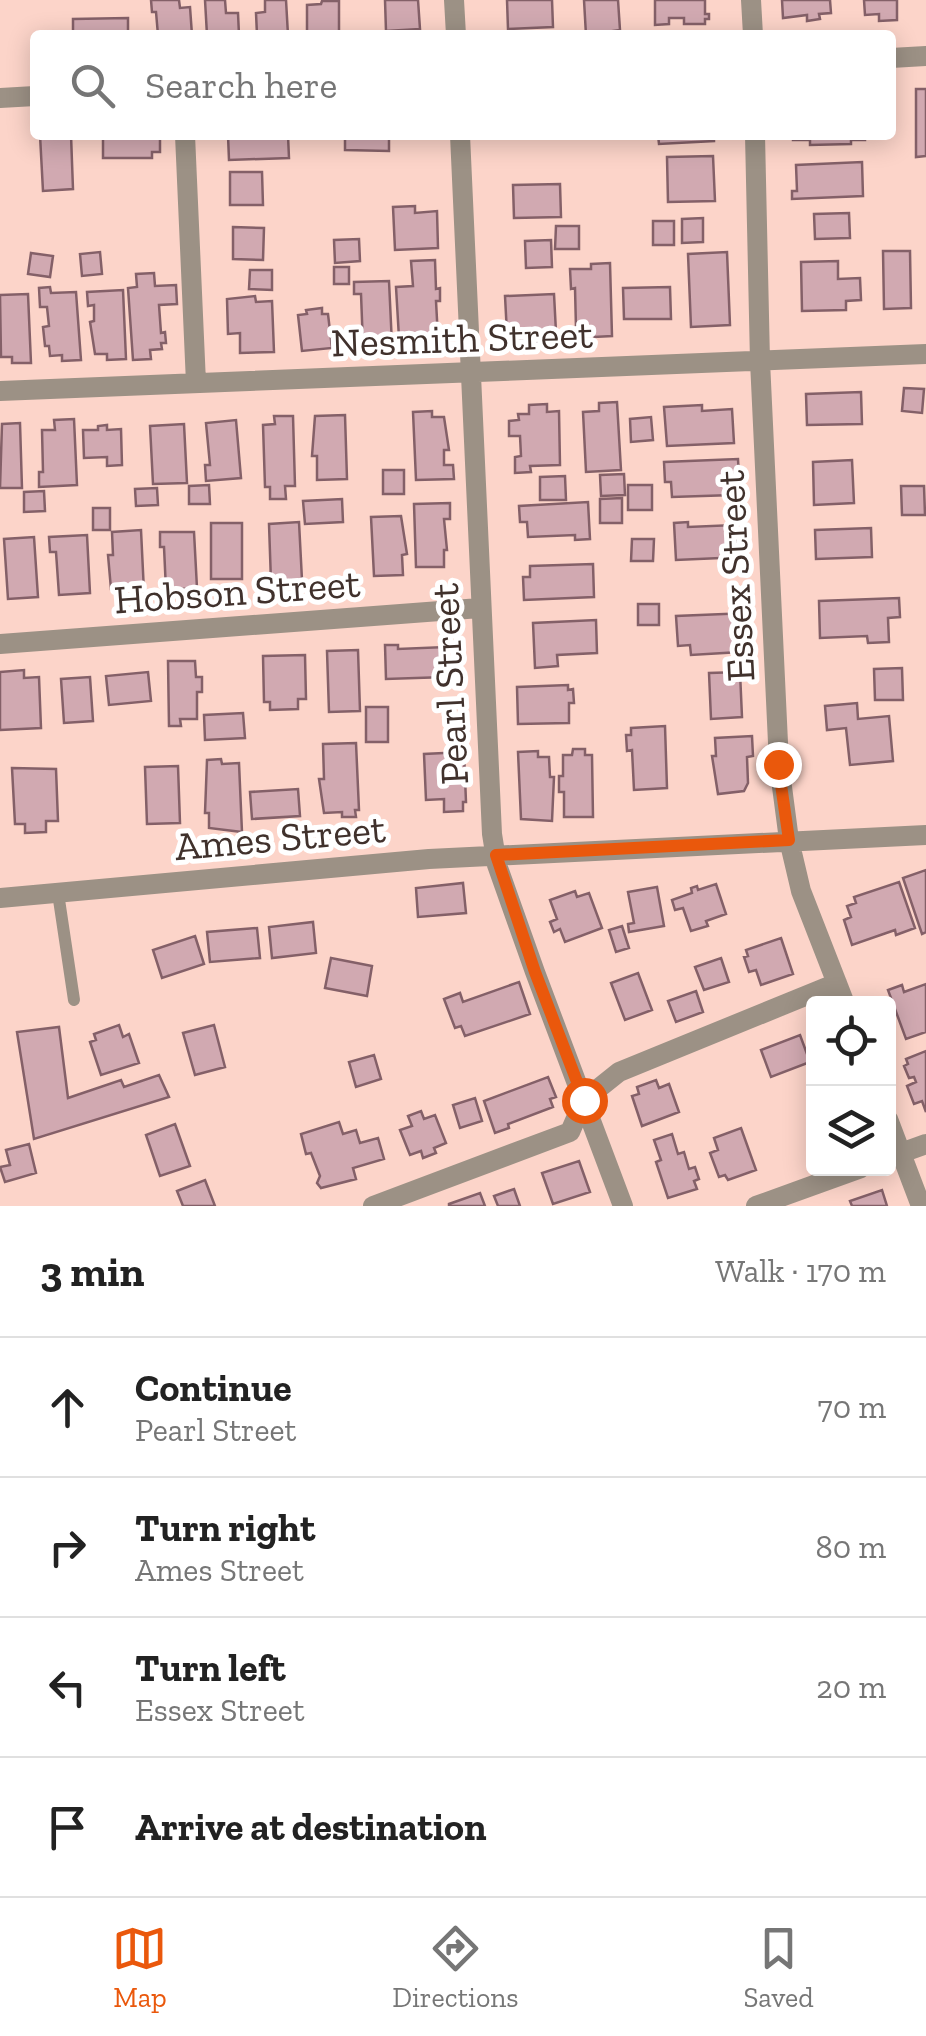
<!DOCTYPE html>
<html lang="en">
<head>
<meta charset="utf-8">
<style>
  :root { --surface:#fff; --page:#f2f2f2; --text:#222; --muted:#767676; --line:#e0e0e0; --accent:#ea580c }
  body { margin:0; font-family:"Zilla Slab",serif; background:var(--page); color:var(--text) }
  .controls { position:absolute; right:30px; bottom:30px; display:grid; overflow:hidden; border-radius:10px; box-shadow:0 5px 25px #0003 }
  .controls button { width:90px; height:90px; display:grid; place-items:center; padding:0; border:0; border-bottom:2px solid var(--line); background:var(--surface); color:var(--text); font:50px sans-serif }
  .stop { position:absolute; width:30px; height:30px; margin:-22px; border:8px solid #ea580c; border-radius:50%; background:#fff }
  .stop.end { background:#ea580c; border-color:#fff; box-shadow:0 2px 10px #0008 }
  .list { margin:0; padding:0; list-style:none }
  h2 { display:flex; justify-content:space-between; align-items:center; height:130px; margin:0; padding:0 40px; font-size:42px }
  h2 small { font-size:32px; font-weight:400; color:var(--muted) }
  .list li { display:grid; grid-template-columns:65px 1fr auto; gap:30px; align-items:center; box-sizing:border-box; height:140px; padding:0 40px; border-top:2px solid var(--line) }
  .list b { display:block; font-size:38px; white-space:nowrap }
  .list p { margin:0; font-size:32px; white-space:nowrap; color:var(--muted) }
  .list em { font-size:32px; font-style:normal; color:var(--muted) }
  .icon { flex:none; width:55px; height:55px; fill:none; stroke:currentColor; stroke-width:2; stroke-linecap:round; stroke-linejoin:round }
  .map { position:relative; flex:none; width:926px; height:1206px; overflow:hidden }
  .search { position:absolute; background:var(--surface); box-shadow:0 5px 25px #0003; left:30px; right:30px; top:30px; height:110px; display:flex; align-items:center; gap:25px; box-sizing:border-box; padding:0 35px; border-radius:10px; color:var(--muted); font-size:38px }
  .sheet { height:690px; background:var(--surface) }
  nav { display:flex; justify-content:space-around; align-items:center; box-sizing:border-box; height:140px; border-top:2px solid var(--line); background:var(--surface); font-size:28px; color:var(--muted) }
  nav a { display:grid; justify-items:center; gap:5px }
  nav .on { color:var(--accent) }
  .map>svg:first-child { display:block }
</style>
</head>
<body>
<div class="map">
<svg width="926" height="1206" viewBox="0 0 926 1206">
  <rect width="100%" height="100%" fill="#fcd4c9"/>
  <path fill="#d1a9b1" stroke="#846068" stroke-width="2.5" d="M151 0H179L180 8 190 7 192 35H158L156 12H152Z
    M205 0H225L226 13H238L239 35H207Z
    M265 0H286L288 35H257L256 13 265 12Z
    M385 0H418L420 29 386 31Z
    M507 0H552L553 27 508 29Z
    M584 0H618L620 30 586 35Z
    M655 0H705V14H709V19H705V24H684V18H669V24L655 25Z
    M782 0H830L831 13 819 14 820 19 807 21V15L783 18Z
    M864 0H897V20L879 21V14L865 15Z
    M322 1H339V35H307V5L321 4Z
    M128 18V33L73 35V19Z
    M916 89H926V156L916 157Z
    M40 135H71L73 189 43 191Z
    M103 135H160V152H152V158H103Z
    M228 135H288L289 158 229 160Z
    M345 135H389V151L345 150Z
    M658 135H714V141L659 144Z
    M793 135H865V140H851V144L810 145V140H793Z
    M713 156 715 201 668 202 667 157Z
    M862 162 863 196 792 199V191H797L796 165Z
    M230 172H262L263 205H230Z
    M560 184 561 217 514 218 513 185Z
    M415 206V213L437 211 438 248 395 250 393 207Z
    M849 213 850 238 815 239 814 214Z
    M703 218V242L682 243V219Z
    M653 221H674V245H653Z
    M556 226H579V249H555Z
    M233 227 264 228 263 260 233 259Z
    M359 239 360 261 335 263 334 240Z
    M551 240 552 267 526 268 525 241Z
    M883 251H910L911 308 884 309Z
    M100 252 102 274 82 276 80 254Z
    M727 252 730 325 691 327 688 254Z
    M31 253 53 256 50 277 28 274Z
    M435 260 436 289 440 288V301H436L438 338H428L429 347 407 348V338H399L396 287 413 286 411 261Z
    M838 261V279L860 278 861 300 846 301V310L802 311 801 262Z
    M610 263 612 336 594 337 593 328H576L575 288 571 289 570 269H591V264Z
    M334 267H349V284H334Z
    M250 270H272V290L249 289Z
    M154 273 155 286 176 285 177 304 159 305 161 333 165 332 166 343H161L162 349 150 350 151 359 133 360 128 288 137 287 136 274Z
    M389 281 392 345 363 346 361 294H354V282Z
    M50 287 51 293 76 292 81 360 62 361V355L50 356 49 346H45L43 327 49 326 47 307H40L39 288Z
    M670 287 671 319H624L623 288Z
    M123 290 126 359 107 360V354H95L90 322 94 321V305L88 306 87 292Z
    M28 294 31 363H12V357H1L0 295Z
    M554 294 556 332 543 333V342L520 343V334H507L505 296Z
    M255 296 256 302 272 301 274 352 240 353V333L228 334 227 299Z
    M322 308V314H328L332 348 302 351 298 315 307 314 306 310Z
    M904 388 924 389 922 413 902 411Z
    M861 392 862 424 807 425 806 394Z
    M617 402 621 470 586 472 583 412 599 411V403Z
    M547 404V412L559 411 560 465 530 466 531 472 515 473V457L521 456 520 436H509V421L519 420 518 414H529V405Z
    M702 405V411L732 409 734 443 667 446 664 407Z
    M432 411V417H444L449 450H444V465H453L454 479 416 480 413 412Z
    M345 415 347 479 317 480V456H312L315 416Z
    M274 416H293L295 486H285L286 499H270V487H265L263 425 275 424Z
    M651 417 653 440 631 442 630 419Z
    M74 419 77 485 39 487V472H43L42 430H55L54 420Z
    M236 420 241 478 206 481 205 465H210L206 423Z
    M20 423 22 488H0L2 424Z
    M184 424 187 483 153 484 150 426Z
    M107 425V430L121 429 122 465 107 466V457L84 458 83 430H98V426Z
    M738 459 739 478H733V495L672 497 671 482H665L664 462Z
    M852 460 854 503 814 505 813 462Z
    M383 470H404V494H383Z
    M624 474 625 495 601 496 600 475Z
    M565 476 566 500H540V477Z
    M209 485 210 504H189V486Z
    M628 485H652V510H628Z
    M901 486H924L925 515H902Z
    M157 488 158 505 136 506 135 489Z
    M44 491 45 511 24 512V492Z
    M622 498V523H600V499Z
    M342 499 343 522 305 524 303 501Z
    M588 502 590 539 575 540V535L528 537 527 522H520L519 506Z
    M450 503V519H444L447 550H444V567H416L414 504Z
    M93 508H110V530H93Z
    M401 516 407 554 402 555 403 575 374 576 371 517Z
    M299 522 302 580 271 582 269 524Z
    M688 522V527L735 525 736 542 742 541 743 557 676 560 674 523Z
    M211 523H242V579H211Z
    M871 528 872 557 816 559 815 530Z
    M141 530 144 592 111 589 108 555H113L112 532Z
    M160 532H194L197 588 166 590 164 547H160Z
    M87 535 90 593 59 595 56 552H50L49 537Z
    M34 537 38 597 8 599 4 539Z
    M632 539H654L653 561H631Z
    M593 564 594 597 524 600 523 577H530V566Z
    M899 598 900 617 888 618 889 642 868 643 867 636 820 638 819 601Z
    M638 604H659V625H638Z
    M748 613 749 636H740V652L691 655 690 645 678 646 676 616Z
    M596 620 597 653 557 655 558 666 535 668 533 623Z
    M385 645H398V649L446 647V677L386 679Z
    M358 650 360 711 329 712 327 651Z
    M305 655 306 699H298V709L270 710V702H264L263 656Z
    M168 661H195L196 677H202V692H197V719H180L181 726H169Z
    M902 668 903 700H875L874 669Z
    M24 670V678L39 677 41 728 0 730V672Z
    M148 672 151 701 109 705 106 676Z
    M740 672 742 717 711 719 709 673Z
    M90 677 93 721 64 723 61 679Z
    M568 685V690L573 689 574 703H569V723L518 724 517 687Z
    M857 703 858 719 889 716 893 761 850 765 846 728 827 730 825 706Z
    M366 707H388V742H366Z
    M243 713 245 738 205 740 204 715Z
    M665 726 667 788 634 790 632 750 627 751 626 735H631V728Z
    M752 736 753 756 747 757 748 783 744 791 718 794 712 756H716L715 738Z
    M356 743 359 810H355L356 817H342V812L324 813 319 779H324L323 744Z
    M573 749H585V755H592L593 817H564V792H559V776H563V755H572Z
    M538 751V757H549L550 777H554L552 821 521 819 518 752Z
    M464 752 466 802H463V811L444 812V799L426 800 424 754Z
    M221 759 222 764 239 763 242 832 209 828V813H205L207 760Z
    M178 766 180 823 147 824 145 767Z
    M12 768 56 769 58 821H46V832L25 833V824H15Z
    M298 789 300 816 252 819 250 792Z
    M926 870V932L922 934 903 878Z
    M899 882 915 928 896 935 895 930 852 945 844 920 851 917 847 906 856 903 854 897Z
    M463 883 466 913 418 917 416 888Z
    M716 884 726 914 706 921 708 926 691 931 683 908 675 910 672 900 692 893 691 888 697 886 698 890Z
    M657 887 664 926 629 932 628 924 634 923 628 892Z
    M575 891 577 897 589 893 602 928 565 942 560 929 554 932 550 922 557 919 550 900Z
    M313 922 316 953 272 958 269 927Z
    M622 926 629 948 616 952 609 930Z
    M257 928 260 958 210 962 207 932Z
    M195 936 204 964 162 978 153 950Z
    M781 938 793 974 761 985 756 970 749 972 744 957 748 956 746 950Z
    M331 958 372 966 367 996 325 988Z
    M721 958 729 982 704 990 695 967Z
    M638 973 652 1010 625 1020 611 983Z
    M519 982 530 1014 465 1036 461 1026 455 1028 444 999 460 993 463 1002Z
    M926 984V1032L906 1039 888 990 902 985 904 992Z
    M696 991 703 1012 676 1022 668 1001Z
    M119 1025 123 1037 129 1034 139 1063 101 1075 90 1042 96 1040 94 1034Z
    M214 1025 225 1067 195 1075 183 1033Z
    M59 1027 68 1098 121 1080 124 1087 159 1075 169 1097 34 1139 17 1032Z
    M800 1035 810 1062 771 1077 761 1050Z
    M926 1051V1112L922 1101 914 1104 907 1086 916 1082 914 1077 909 1078 904 1066 908 1064 906 1059Z
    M374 1055 381 1079 356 1087 349 1062Z
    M548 1077 556 1097 550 1099 553 1107 508 1124 509 1128 495 1133 484 1101Z
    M656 1080 659 1088 669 1084 679 1112 642 1126 632 1096 639 1094 637 1087Z
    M475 1098 482 1121 460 1128 453 1105Z
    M421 1111 424 1119 435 1115 446 1143 434 1148 436 1153 423 1158 421 1151 410 1155 400 1130 412 1126 408 1116Z
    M339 1122 343 1134 356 1130 360 1143 378 1138 384 1159 353 1168 356 1179 321 1188 317 1183 320 1176 311 1153 306 1154 301 1134Z
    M175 1124 190 1166 160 1176 146 1135Z
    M741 1128 756 1170 728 1180 725 1175 719 1177 710 1153 718 1150 714 1138Z
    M672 1134 678 1154 684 1152 689 1169 695 1167 699 1179 694 1181 697 1189 668 1198 656 1162 661 1160 654 1140Z
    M29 1144 36 1173 5 1182 0 1167 10 1165 6 1150Z
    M579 1161 590 1192 553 1204 542 1173Z
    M205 1180 215 1206H183L177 1191Z
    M514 1189 520 1206H498L494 1196Z
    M882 1190 887 1206H852L850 1201Z
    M480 1193 485 1206H449V1204Z"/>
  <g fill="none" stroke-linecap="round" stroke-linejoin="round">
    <path stroke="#9c9185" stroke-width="12" d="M58 893 74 1000"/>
    <path stroke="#9c9185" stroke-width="20" d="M454 0 456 35
      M751 0 753 35
      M891 58 926 56
      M0 98 35 96
      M185 135 196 383
      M460 135 492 834 497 865 535 972 623 1206
      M755 135 760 361 779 764 789 840 801 891 845 1004
      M0 391 926 354
      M0 644 480 608
      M0 898 429 859 926 835
      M888 1119 921 1206
      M890 1157 926 1144
      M373 1206 570 1132 584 1100 619 1072 837 983
      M756 1206 861 1168"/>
  </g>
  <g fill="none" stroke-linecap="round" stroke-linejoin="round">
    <path stroke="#ea580c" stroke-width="12" d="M584 1100 535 972 496 855 789 840 778 764"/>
  </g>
  <g text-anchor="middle" stroke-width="10" stroke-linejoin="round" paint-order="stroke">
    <g font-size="40" fill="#40312c" stroke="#fff">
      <text transform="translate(462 338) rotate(-2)" y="14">Nesmith Street</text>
      <text transform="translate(735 576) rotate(-93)" y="14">Essex Street</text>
      <text transform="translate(237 591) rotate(-4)" y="14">Hobson Street</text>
      <text transform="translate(449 684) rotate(-93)" y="14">Pearl Street</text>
      <text transform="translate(280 837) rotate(-5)" y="14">Ames Street</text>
    </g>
  </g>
</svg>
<div class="controls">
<button><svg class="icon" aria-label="locate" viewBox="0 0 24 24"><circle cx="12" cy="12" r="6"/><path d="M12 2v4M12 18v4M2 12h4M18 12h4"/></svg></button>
<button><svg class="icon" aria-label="layers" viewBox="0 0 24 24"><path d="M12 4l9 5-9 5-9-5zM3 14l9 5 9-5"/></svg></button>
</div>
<div class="stop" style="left:584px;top:1100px"></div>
<div class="stop end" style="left:778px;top:764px"></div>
<div class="search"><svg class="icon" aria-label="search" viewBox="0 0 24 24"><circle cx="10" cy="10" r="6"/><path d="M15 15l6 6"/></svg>Search here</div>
</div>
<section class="sheet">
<h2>3 min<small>Walk · 170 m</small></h2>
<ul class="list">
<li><svg class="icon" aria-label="ahead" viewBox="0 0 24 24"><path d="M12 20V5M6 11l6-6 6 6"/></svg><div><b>Continue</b><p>Pearl Street</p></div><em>70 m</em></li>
<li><svg class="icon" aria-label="right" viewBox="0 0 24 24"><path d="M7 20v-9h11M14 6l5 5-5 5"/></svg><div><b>Turn right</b><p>Ames Street</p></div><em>80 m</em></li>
<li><svg class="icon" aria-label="left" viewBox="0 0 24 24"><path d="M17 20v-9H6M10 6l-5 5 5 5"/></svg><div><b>Turn left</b><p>Essex Street</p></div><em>20 m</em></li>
<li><svg class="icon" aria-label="arrive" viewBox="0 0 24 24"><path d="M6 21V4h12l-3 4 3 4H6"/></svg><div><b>Arrive at destination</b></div></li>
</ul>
</section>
<nav>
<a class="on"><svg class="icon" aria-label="map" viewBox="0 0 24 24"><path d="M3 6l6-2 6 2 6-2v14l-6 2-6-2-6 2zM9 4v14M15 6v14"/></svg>Map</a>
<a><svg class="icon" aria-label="directions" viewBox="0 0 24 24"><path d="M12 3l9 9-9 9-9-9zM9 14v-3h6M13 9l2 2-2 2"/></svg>Directions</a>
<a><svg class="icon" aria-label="saved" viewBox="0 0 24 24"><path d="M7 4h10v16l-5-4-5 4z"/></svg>Saved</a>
</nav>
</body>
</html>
